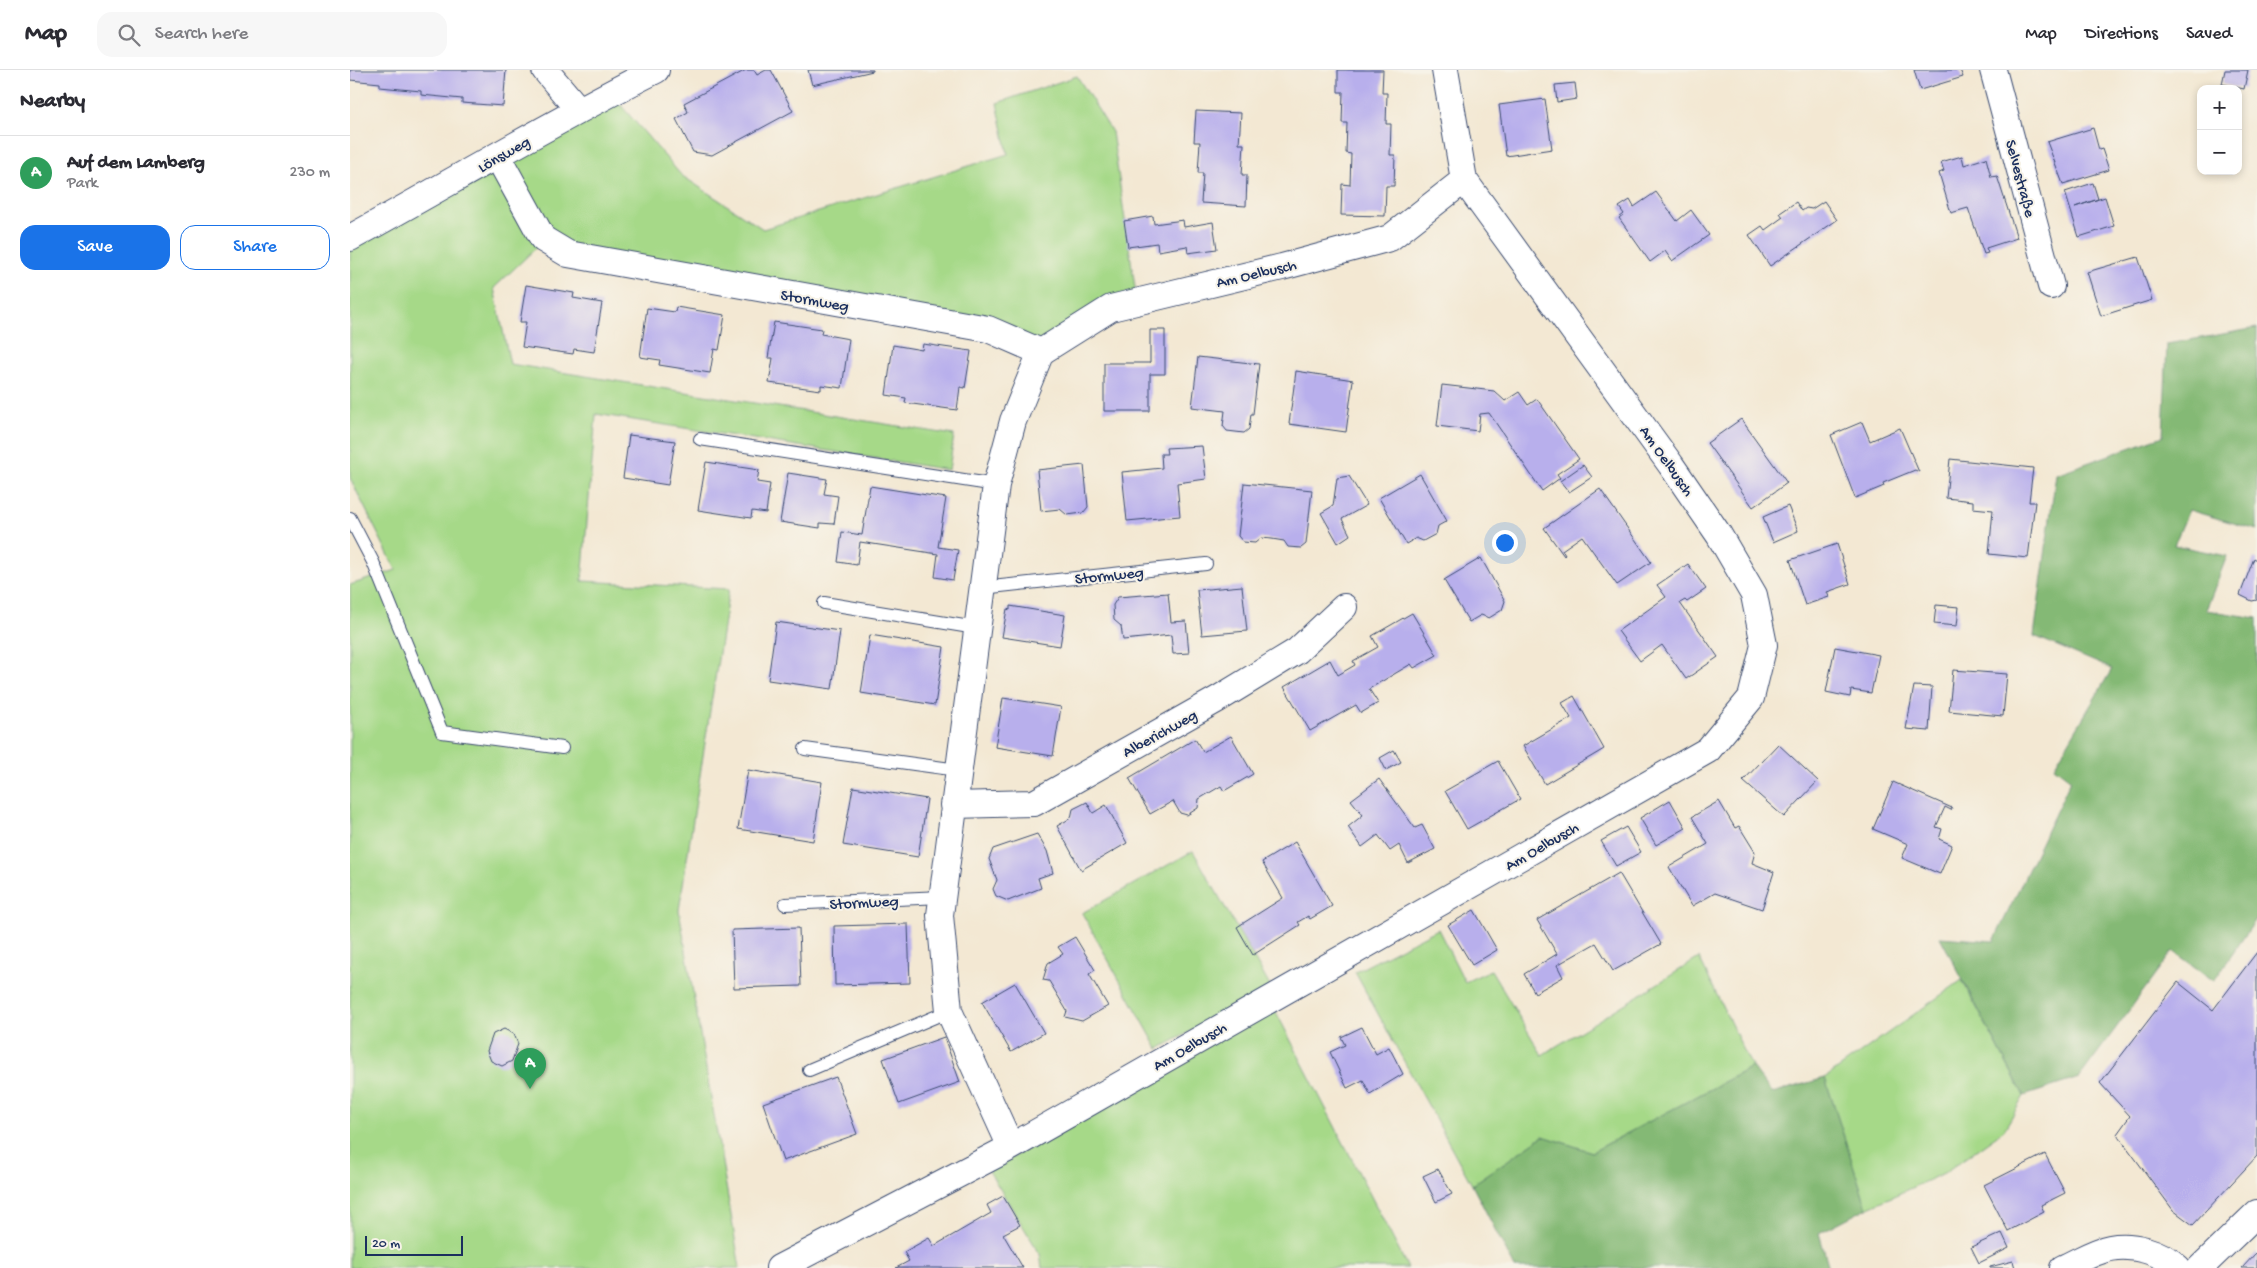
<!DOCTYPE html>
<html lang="en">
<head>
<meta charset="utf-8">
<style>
  :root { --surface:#fff; --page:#f7f7f7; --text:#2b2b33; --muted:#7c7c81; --line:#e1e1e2; --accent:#1a73e8 }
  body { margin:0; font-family:"Gochi Hand",sans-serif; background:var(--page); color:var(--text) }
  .controls { position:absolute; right:15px; top:15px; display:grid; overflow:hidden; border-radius:10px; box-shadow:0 2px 8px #0003 }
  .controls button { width:45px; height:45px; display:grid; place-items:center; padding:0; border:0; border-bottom:1px solid var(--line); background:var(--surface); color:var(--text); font:25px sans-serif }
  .scale { position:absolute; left:15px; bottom:12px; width:98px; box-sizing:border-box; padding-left:5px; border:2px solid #1b2f5e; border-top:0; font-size:14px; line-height:18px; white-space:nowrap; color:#1b2f5e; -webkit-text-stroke:4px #f7f3e8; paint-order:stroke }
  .you { position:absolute; left:1154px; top:472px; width:18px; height:18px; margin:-12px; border:4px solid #fff; border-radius:50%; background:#1a73e8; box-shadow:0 0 0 8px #1a73e833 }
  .badge { display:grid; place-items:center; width:32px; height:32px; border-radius:50%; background:var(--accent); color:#fff; font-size:16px; font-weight:700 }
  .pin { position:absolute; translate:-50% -41px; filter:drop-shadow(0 1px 2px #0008) }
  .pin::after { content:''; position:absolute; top:26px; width:18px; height:15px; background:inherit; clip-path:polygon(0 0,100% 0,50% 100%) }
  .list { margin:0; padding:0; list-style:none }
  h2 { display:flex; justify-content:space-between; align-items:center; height:65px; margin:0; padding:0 20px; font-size:21px }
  h2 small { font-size:16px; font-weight:400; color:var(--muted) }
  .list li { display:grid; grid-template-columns:32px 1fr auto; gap:15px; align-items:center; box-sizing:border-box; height:75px; padding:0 20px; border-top:1px solid var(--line) }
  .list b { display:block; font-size:19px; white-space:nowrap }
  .list p { margin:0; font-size:16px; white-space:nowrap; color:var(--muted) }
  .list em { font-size:16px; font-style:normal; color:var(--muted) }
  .actions { display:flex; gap:10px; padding:15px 20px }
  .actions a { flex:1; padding:11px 0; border:1px solid var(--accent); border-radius:15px; text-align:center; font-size:18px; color:var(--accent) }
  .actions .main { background:var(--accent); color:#fff }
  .icon { flex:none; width:28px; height:28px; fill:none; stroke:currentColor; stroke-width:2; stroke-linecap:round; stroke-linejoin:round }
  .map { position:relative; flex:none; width:1907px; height:1198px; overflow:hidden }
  header { display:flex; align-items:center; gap:30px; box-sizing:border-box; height:70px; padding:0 25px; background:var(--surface); border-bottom:1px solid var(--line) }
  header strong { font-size:24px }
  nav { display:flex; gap:28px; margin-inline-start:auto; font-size:18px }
  .search { width:350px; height:45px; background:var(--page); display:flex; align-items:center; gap:12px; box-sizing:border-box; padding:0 18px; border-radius:15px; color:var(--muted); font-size:19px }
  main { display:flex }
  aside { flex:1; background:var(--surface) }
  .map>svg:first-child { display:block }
</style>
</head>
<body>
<header>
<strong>Map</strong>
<div class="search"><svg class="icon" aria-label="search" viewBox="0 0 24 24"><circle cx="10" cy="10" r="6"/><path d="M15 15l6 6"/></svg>Search here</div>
<nav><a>Map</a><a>Directions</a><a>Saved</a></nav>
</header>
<main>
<aside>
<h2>Nearby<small></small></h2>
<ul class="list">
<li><span class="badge" style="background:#2e9e5b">A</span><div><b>Auf dem Lamberg</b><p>Park</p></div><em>230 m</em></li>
</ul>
<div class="actions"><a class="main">Save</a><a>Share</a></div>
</aside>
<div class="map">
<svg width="1907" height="1198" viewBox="0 0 1907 1198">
  <rect width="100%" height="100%" fill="#f7f3e8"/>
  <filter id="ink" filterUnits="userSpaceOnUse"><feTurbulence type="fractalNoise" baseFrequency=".02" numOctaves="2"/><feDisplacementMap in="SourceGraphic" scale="10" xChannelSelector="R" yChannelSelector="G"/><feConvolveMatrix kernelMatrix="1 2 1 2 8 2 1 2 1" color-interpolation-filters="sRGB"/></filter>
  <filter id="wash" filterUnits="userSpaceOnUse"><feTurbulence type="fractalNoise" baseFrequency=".0096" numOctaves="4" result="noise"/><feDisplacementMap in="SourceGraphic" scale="20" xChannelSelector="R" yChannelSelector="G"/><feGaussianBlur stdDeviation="1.12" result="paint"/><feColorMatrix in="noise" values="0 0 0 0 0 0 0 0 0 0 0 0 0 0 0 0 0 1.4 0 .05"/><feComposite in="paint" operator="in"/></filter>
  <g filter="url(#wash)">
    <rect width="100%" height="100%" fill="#f3e8d3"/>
    <path fill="#a6d988" stroke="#608473" d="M727 6 762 62 786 224 690 272 222 177 198 161 160 90 269 33 331 105 413 159 658 84 647 33Z
      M147 98 189 175 144 218 160 294 604 365 599 400 246 344 232 511 379 519 329 840 390 1198H0V515L46 500 0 408V177Z
      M843 781 921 918 808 979 732 843Z
      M1088 859 1115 912 1141 900 1192 985 1349 888 1402 997 1242 1082 1193 1066 1122 1115 1005 902Z
      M1612 910 1674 1026 1654 1060 1594 1103 1517 1138 1475 1008Z
      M923 936 1058 1198H692L690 1184 639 1101Z"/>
    <path fill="#84b974" stroke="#507469" d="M1907 258V460L1839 440 1824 475 1877 486 1856 540 1907 548V848L1864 911 1823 881 1729 1008 1674 1026 1590 867 1644 871 1721 710 1704 697 1762 599 1684 566 1706 404 1813 366 1817 274Z
      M1402 997 1422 1023 1475 1008 1517 1138 1469 1163 1479 1198H1165L1122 1115 1193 1066 1242 1082Z"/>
    <g id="blocks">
      <path fill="#b8afec" d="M0 0H156L153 36 112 33V29L71 25V21L30 17V13L0 10Z
        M396 0H404L407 5 416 0H421L443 41 362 85 343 82 326 49 338 42 334 33Z
        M458 0H523V1L462 15Z
        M988 0H1033L1032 23H1037L1036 54H1041L1040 85H1045L1044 116H1036L1035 146 991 145 992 114 1000 115 1001 84 996 83 997 53H992L993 22H988Z
        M1564 0H1610L1613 7 1570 20Z
        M1875 0H1898L1894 19 1872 14Z
        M1225 13 1227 29 1207 32 1205 15Z
        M1195 29 1202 79 1156 86 1149 35Z
        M846 41 891 43 889 74H894L892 105H897L896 136 851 133 853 103H848L850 72H844Z
        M1743 58 1749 80 1752 79 1759 100 1713 114 1697 72Z
        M1612 86 1614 95 1636 88 1641 107 1647 106 1667 168 1636 178 1638 183 1634 184 1618 138 1601 143 1589 103 1594 101 1591 92Z
        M1743 113 1748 129 1725 137 1755 127 1764 156 1729 167 1715 122Z
        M1306 122 1327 151 1341 140 1359 165 1322 191 1315 181 1300 192 1269 148 1274 144 1269 137 1280 130 1284 137Z
        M1474 131 1487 150 1420 196 1399 165 1412 156 1415 160 1433 147 1430 143 1446 132 1452 141 1456 138 1462 139Z
        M803 146 804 154 833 150 834 157 863 152 867 179 838 183 837 176 808 181 807 173 778 177 774 151Z
        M1788 187 1802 230 1751 246 1737 202Z
        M176 215 224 223 223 228 252 233 244 282 224 279 223 284 172 277 176 252H170Z
        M326 237 375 245 369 280 364 279 360 303 309 295 310 290 290 287 297 238 325 242Z
        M424 252 472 259 471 264 499 269 492 318 471 315V320L419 313 423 288H418Z
        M800 260H815V304H800V341H754V293H800Z
        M573 274 621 281 615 318 610 317 607 340 555 333 556 328 536 325 543 275 572 280Z
        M848 287 909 294 903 344H901L899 359 894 363 877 361 873 356 875 341 842 337Z
        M946 301 1003 310 996 362 939 354Z
        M1092 315 1144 321 1155 331 1169 322 1178 335 1187 329 1229 389 1207 404 1210 408 1192 421 1139 343 1130 344 1128 361 1087 356Z
        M1391 349 1437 413 1403 437 1357 373Z
        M1512 352 1520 371 1550 358 1569 402 1565 400 1533 413 1534 416 1505 428 1481 365Z
        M279 365 325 371 318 415 273 408Z
        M852 376 856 409 827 413 830 446 777 451 772 402 812 398 811 384H817L816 378Z
        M1600 389 1683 398 1679 432H1685L1678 488 1639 484 1643 440 1623 438V431L1596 428Z
        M356 392 409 400 407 412 420 414 416 443 402 441 401 448 348 440Z
        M734 395 738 437 733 443 717 445 710 439 691 441 687 400Z
        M1233 395 1242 407 1219 422 1210 411Z
        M438 403 477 409 474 424 488 426 484 454 470 453V458L430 452Z
        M1070 404 1097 451 1088 456 1086 464 1073 471 1066 468 1056 474 1029 428Z
        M999 406 1017 435 992 449 1000 465 988 473 971 443 983 436 987 408Z
        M894 413 962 420 956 474 951 478 938 477 934 471 922 469 911 468 905 473 893 472 888 466Z
        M520 416 596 428 588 477 608 480 603 510 585 507 588 484 510 472 507 495 488 492 492 462 512 465Z
        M1250 419 1301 492 1267 515 1232 466 1212 480 1215 485 1214 486 1194 458Z
        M1438 436 1448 461 1423 472 1413 447Z
        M1487 474 1500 514 1477 522 1479 527 1455 535 1440 490Z
        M1131 488 1155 531 1152 540 1139 548 1131 545 1119 552 1094 510Z
        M1904 488 1907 490V530L1902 531 1890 525Z
        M1338 494 1356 519 1337 532 1335 530 1330 533 1368 587 1336 609 1312 575 1290 591 1268 561 1316 527 1307 515Z
        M892 516 897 561 852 565 847 520Z
        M818 523 821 552 836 551 839 583 823 584 821 565 773 570 771 556 764 550 763 535 768 527Z
        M1586 535 1609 537 1607 556 1584 554Z
        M660 536 715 545 710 576 652 567 657 539 660 540Z
        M1062 543 1087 585 1064 598 1061 594 1019 619 1028 633 1011 643 1006 635 960 661 934 617 980 590 988 605 1005 595 1003 591 1028 577 1022 566Z
        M426 552 490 561 482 619 418 610Z
        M520 565 594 577 585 635 511 623Z
        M1485 577 1529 585 1521 623 1501 620 1500 627 1476 622Z
        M1603 600 1657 604 1653 646 1599 641Z
        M1564 616 1582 617 1579 661 1556 659Z
        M1224 626 1254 679 1195 714 1173 676 1221 648 1212 633Z
        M653 628 711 637 703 686 645 677Z
        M881 666 903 704 874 721 871 716 849 729 848 738 837 745 830 743 823 731 800 744 779 708 845 669 853 682Z
        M1428 674 1468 711 1434 747 1393 711Z
        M1044 680 1051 692 1036 700 1030 688Z
        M1148 691 1170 729 1117 759 1095 721Z
        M398 700 472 712 463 771 388 759Z
        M1029 709 1065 758 1072 755 1085 779 1058 793 1049 775 1040 781 1028 765 1012 777 998 757 1013 745 1001 730Z
        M1543 712 1602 738 1601 740 1595 737 1586 757 1592 759 1589 769 1602 775 1590 804 1552 788 1558 774 1523 759Z
        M503 717 577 729 568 787 493 775Z
        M1320 730 1336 758 1306 775 1290 748Z
        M1369 731 1385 758 1389 756 1405 782 1402 793 1424 802 1412 839 1365 823 1342 836 1319 797 1358 774 1342 747Z
        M737 732 743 743 756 735 777 773 731 800 707 756 721 748 723 739Z
        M1276 757 1291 782 1266 796 1251 771Z
        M687 764 697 781 703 803 688 808 691 818 658 831 646 826 643 819 647 810 639 789 643 779Z
        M945 772 982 836 960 849 958 846 948 852 950 855 903 885 887 857 933 828 912 792Z
        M1269 803 1311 874 1263 901 1246 873 1207 895 1213 907 1185 923 1174 904 1207 884 1187 850Z
        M1124 840 1147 880 1122 895 1098 855Z
        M558 854 560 913 485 915 484 856Z
        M449 858 451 916 384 918 382 860Z
        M725 867 745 900 739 904 758 936 732 951 715 947 717 941 699 911 693 910 698 893 713 884 708 877Z
        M1907 882V1086L1843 1155 1823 1140 1767 1064 1780 1046 1750 1013 1828 912 1863 940Z
        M665 913 694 963 661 982 632 932Z
        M1012 957 1026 984 1039 977 1053 1004 1020 1024 1013 1010 997 1018 980 982 995 975 991 967Z
        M154 959 164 964 168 974 162 991 152 996 141 991 137 981 143 964Z
        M594 967 610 1012 549 1034 533 989Z
        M486 1007 507 1064 433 1091 413 1033Z
        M1695 1084 1715 1123 1691 1135 1694 1142 1658 1161 1634 1115Z
        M1088 1099 1102 1124 1086 1132 1073 1106Z
        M653 1126 670 1155 653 1164 673 1198H546L559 1191 554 1182 579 1168 584 1176 641 1143 637 1135Z
        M1652 1163 1659 1178 1629 1193 1621 1177Z
        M1907 1182V1198H1892L1905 1184Z
        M1663 1191 1665 1198H1640V1197Z"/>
    </g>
  </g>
  <g filter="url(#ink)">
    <use href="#blocks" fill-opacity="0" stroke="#3b4b70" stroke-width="1"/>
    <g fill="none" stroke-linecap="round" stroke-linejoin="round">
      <defs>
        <path id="lane" d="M350 369 646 415
          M0 448 23 492 92 662 212 678
          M632 518 856 494
          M474 533 626 558
          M455 679 608 700
          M435 834 592 827
          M459 1000 599 941"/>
        <path id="street" d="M195 0 228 39
          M1643 0 1701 216
          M148 87 193 169 218 184 638 259 691 282 663 351 646 415 590 845 599 941 661 1077
          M0 168C102 112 202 52 306 0
          M691 282 761 238 932 197 1040 168 1114 110
          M603 735 684 733 868 629 947 581 994 537
          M429 1198 661 1077 1358 680 1401 628 1414 575 1404 525 1369 465 1321 395 1114 110 1095 0
          M1713 1198C1727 1192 1744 1181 1760 1178 1783 1174 1811 1181 1828 1198
          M1850 1198 1907 1143"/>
      </defs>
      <use href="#lane" stroke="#3b4b70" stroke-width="14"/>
      <use href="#street" stroke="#3b4b70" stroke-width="28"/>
      <use href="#lane" stroke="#fff" stroke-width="12"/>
      <use href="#street" stroke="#fff" stroke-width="26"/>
    </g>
  </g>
  <g text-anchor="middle" stroke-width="4" stroke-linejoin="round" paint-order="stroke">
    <g font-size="16" fill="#1b2f5e" stroke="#f7f3e8">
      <text transform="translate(153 83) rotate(-30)" y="6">Lönsweg</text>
      <text transform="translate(1672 108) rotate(75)" y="6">Selvestraße</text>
      <text transform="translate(906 202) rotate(-13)" y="6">Am Oelbusch</text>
      <text transform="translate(465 229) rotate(10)" y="6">Stormweg</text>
      <text transform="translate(1318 390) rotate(55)" y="6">Am Oelbusch</text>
      <text transform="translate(759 504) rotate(-6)" y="6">Stormweg</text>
      <text transform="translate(809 662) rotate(-29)" y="6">Alberichweg</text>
      <text transform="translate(1191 775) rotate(-30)" y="6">Am Oelbusch</text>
      <text transform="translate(514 831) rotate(-3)" y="6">Stormweg</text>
      <text transform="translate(839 975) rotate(-30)" y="6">Am Oelbusch</text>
    </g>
  </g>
</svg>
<div class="controls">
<button>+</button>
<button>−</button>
</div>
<div class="scale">20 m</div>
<div class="you"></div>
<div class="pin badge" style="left:180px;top:1019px;background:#2e9e5b">A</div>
</div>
</main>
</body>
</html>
